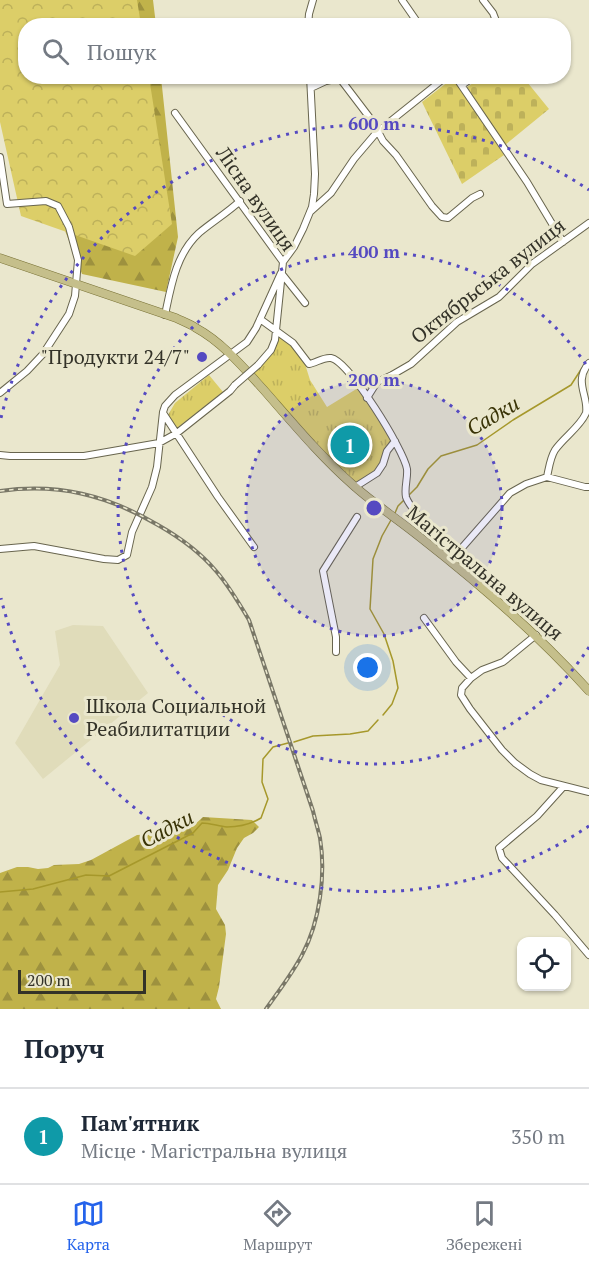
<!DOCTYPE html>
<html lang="uk">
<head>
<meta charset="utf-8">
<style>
  :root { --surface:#fff; --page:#f6f6f7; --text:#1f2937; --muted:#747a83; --line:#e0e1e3; --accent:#2563eb }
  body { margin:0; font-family:"PT Serif",serif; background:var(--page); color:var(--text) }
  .controls { position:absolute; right:18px; bottom:18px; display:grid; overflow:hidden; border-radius:12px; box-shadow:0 2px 4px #0004 }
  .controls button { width:54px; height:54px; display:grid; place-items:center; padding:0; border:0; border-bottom:2px solid var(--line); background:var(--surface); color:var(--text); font:30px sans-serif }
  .scale { position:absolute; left:18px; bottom:15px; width:128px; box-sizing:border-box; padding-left:6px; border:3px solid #333228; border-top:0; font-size:16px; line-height:21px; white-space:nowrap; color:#333228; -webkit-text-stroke:4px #eae7cd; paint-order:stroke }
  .you { position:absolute; left:368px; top:668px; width:21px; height:21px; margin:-15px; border:4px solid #fff; border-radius:50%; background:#1a73e8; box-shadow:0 0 0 9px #1a73e833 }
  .badge { display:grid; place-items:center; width:39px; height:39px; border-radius:50%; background:var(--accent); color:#fff; font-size:20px; font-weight:700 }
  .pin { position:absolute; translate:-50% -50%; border:3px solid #fff; box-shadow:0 2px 6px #0006 }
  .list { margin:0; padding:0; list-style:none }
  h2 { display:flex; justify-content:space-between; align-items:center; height:78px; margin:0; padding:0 24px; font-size:26px }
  h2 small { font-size:20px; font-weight:400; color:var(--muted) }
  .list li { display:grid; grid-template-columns:39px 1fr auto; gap:18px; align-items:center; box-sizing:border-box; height:96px; padding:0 24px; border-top:2px solid var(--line) }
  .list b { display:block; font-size:22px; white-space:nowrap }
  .list p { margin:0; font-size:20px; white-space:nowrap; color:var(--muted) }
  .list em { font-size:20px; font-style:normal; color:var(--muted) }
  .icon { flex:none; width:33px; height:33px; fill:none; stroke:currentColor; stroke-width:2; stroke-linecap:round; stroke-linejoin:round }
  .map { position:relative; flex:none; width:589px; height:1009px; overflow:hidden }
  .search { position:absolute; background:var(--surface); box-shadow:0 2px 4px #0004; left:18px; right:18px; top:18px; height:66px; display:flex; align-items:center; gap:15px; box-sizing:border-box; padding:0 21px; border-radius:24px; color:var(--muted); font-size:22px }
  .sheet { height:174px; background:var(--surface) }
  nav { display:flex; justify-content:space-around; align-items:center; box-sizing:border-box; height:84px; border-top:2px solid var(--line); background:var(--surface); font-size:16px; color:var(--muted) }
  nav a { display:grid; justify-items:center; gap:3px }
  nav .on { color:var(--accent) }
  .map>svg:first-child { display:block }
</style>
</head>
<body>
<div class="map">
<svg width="589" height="1009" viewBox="0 0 589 1009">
  <defs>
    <pattern id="grass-tufts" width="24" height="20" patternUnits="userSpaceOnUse" patternTransform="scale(1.5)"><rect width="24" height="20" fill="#dcce68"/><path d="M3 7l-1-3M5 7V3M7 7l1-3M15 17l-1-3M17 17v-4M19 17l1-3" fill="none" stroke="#bdb15a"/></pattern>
    <pattern id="forest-firs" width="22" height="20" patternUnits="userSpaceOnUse" patternTransform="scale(1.5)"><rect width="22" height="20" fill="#c0b24a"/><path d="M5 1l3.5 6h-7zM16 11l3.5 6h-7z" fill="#9d913e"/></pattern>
    <pattern id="cemetery-stones" width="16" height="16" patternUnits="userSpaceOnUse" patternTransform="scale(1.5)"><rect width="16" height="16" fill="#dcce68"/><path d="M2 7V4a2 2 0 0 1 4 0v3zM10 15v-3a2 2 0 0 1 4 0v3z" fill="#bdb15a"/></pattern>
    <pattern id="park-crowns" width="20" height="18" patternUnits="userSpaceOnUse" patternTransform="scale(1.5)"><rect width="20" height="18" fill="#dcce68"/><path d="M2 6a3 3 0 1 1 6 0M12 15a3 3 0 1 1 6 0" fill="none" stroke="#bdb15a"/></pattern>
  </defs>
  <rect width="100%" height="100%" fill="#eae7cd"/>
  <path fill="#e0dcba" d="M73 625 103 626 148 693 43 779 15 743 60 665 55 631Z"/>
  <path fill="url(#grass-tufts)" d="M279 336 291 345 305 364 310 380 327 407 358 388 392 439V442L376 471 355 483 328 457 254 373 273 352Z
    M209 375 223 392 177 428 168 415 175 403Z"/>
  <path fill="url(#forest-firs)" d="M0 0H153L156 25 26 26V76L161 77 178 237 166 292 82 274 62 223Z
    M203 817 252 820 259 827 253 833 244 838 237 848 228 870 218 885 216 909 225 925 226 934 219 987 216 999 221 1009H0V873L17 867H28L38 869 48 868 54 865 79 864 91 860 137 835 155 834 178 827 186 829 192 827Z"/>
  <path fill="url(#cemetery-stones)" d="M482 77H523L549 109 505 145 467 87Z
    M453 78 504 155 462 184 422 102Z"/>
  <path fill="url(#park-crowns)" d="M0 0H137L141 25 26 26V76L149 77 172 224 135 256 21 216 0 122Z"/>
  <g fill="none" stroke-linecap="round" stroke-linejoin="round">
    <path stroke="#a6982b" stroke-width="1.5" d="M409 495 417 487 428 469 441 456 477 445 513 420 571 385 582 368
      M395 513 398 506 404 500
      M383 715 392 704 398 688 393 661 384 634 370 609 373 559 382 536 391 520
      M294 742 313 736 350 734 368 731 378 720
      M0 892 33 889 86 875 109 876 193 833 202 823C210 823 218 826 227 827 239 827 251 824 261 818L268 799 262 782 263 759 273 747 288 743"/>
    <defs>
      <path id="minor" d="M402 0 420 26
        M483 0 493 13 498 26
        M308 26 309 14 313 0
        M338 76 373 122 383 141 396 155 432 206 442 217 448 218 472 198 480 194
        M455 76 527 182 563 242
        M462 85 475 76
        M311 88 326 81 339 78
        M175 113 283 262
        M0 157 7 204 46 201 58 206 69 227 78 260 75 296 69 314 43 354 27 371 0 393
        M310 212 331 193 354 159 377 132 447 76
        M282 274 305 303
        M165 315C171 286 176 254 199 233 212 222 227 213 240 201
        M260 319 293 343 309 364C316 363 323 357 331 358 349 361 404 450 407 469 408 478 404 488 406 497 409 507 441 543 451 548 453 550 457 550 460 550L510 493 526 484 547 477 585 487H589
        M258 365 271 350 275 340 283 262 294 247 303 229 312 207 314 194 315 174 310 76
        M356 381 365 384 377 382 367 398
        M377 382 392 375 411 364 457 322 499 297 532 264 589 223
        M163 413 218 497 254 547
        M0 455 10 456H84L159 443 177 433 230 391 235 385
        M547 477C549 468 550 458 555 450 564 437 580 427 586 413 589 396 573 382 589 363
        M355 487 377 473 383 464 387 451 395 441
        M0 549 34 546 104 559 118 560 127 555 132 532 152 487 157 467 163 412 165 406 175 395 247 342 256 328 281 273
        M424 618 456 662 471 678
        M536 635 503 662 482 670 471 678 462 688 461 695 470 709 502 750 515 763 530 774 541 780 589 792
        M336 652V637L323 571 357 517
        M564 786 537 816 499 848 502 858 555 915 589 955"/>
      <path id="major" d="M0 258 176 318C182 321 190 324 196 328 222 342 243 367 263 389 292 422 320 456 353 485 374 504 399 520 421 538 481 585 538 634 589 691"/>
    </defs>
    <use href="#minor" stroke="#68654e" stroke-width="8"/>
    <use href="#major" stroke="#797236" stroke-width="9"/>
    <use href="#minor" stroke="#fff" stroke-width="6"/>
    <use href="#major" stroke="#c5bf8b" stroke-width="8"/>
    <defs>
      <path id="rail" d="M0 491C59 483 107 495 158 525 179 537 200 552 216 571 229 586 239 603 249 620L313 811C315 820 318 829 320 838 326 874 320 922 302 955 292 974 278 992 266 1009"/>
    </defs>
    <use href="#rail" stroke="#797767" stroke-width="4"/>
    <use href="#rail" stroke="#eae7cd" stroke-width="1.5" stroke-dasharray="4.5" stroke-linecap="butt"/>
    <defs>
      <path id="minor-bridge" d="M235 385 258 365"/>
    </defs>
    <use href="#minor-bridge" stroke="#68654e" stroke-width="8" stroke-linecap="butt"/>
    <use href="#minor-bridge" stroke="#fff" stroke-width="6"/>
  </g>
  <circle cx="374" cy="508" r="128" fill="#554ac1" fill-opacity=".12"/>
  <g fill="none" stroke="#554ac1" stroke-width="3" stroke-dasharray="3 6">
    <circle cx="374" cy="508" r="128"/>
    <path d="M589 647A256 256 0 1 1 589 369"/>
    <path d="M589 826A384 384 0 0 1 1 598M1 418A384 384 0 0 1 589 190"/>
  </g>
  <g fill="#554ac1" stroke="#eae7cd" stroke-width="2">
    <circle cx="202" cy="357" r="6"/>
    <circle cx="74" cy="718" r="6"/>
  </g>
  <g text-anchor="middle" stroke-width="6" stroke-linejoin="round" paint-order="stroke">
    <g font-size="20" fill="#333228" stroke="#eae7cd">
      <text transform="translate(256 199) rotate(55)" y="7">Лісна вулиця</text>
      <text transform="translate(488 281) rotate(-38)" y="7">Октябрьська вулиця</text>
      <text transform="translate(485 573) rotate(40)" y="7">Магістральна вулиця</text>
    </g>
    <g font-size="20" fill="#333228" stroke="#eae7cd" text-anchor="end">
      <text x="190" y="364">"Продукти 24/7"</text>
      <text x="86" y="713" text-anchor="start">Школа Социальной<tspan x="86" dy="23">Реабилитатции</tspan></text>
    </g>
    <g font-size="21" font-style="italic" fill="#393306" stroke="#eae7cd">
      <text transform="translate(493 416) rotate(-30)" y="7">Садки</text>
      <text transform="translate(167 829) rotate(-28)" y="7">Садки</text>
    </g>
  </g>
  <circle cx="374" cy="508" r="9" fill="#554ac1" stroke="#eae7cd" stroke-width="3"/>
  <g font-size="18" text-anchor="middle" font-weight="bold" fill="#554ac1" stroke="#eae7cd" stroke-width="6" stroke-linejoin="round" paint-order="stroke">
    <text x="374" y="130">600 m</text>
    <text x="374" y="258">400 m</text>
    <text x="374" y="386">200 m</text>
  </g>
</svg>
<div class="controls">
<button><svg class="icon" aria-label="locate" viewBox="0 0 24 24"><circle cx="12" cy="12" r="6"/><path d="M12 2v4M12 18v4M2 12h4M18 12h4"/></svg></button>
</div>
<div class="scale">200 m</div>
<div class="you"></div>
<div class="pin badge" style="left:350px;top:445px;background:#0f9aa8">1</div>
<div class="search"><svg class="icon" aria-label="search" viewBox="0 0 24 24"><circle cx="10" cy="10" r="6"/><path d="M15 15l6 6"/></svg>Пошук</div>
</div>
<section class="sheet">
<h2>Поруч<small></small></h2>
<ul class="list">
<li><span class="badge" style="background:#0f9aa8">1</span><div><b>Пам'ятник</b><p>Місце · Магістральна вулиця</p></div><em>350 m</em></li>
</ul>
</section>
<nav>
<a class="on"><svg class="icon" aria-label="map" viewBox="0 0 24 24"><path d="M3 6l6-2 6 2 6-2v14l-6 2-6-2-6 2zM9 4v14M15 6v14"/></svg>Карта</a>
<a><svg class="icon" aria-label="directions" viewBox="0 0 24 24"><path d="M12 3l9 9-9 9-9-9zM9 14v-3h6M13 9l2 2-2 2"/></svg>Маршрут</a>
<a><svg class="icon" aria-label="saved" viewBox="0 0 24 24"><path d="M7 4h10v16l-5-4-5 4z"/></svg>Збережені</a>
</nav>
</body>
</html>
